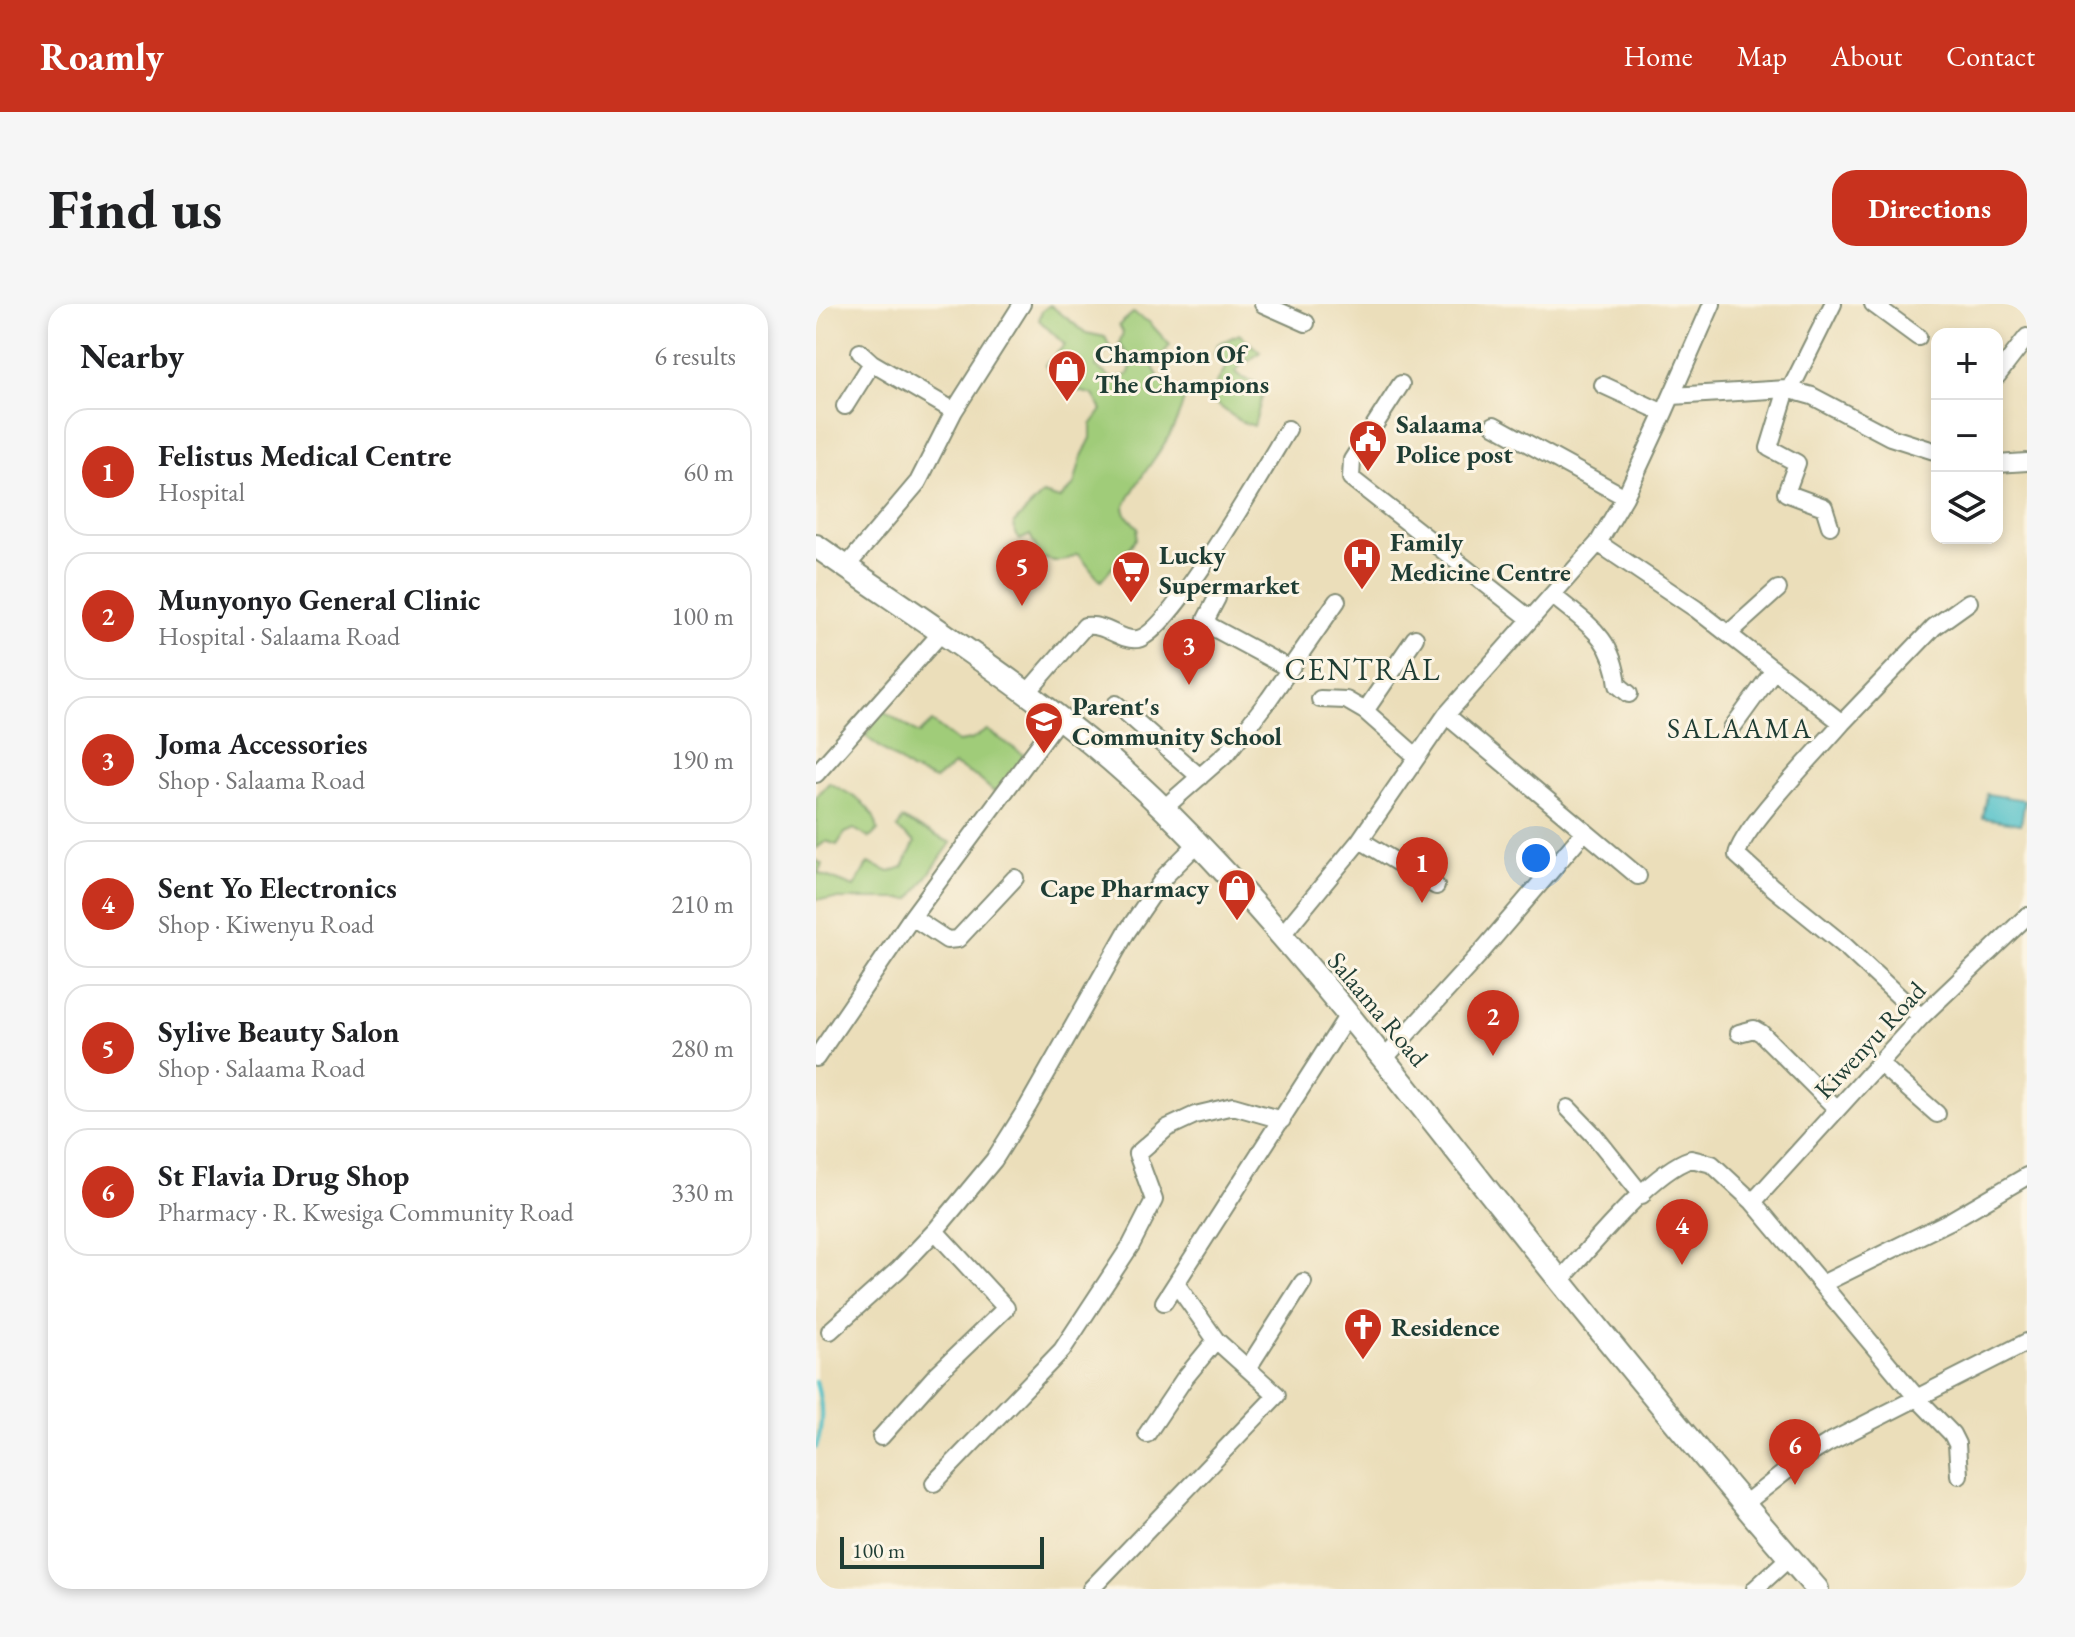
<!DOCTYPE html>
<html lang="en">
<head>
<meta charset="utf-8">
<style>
  :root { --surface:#fff; --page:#f6f6f6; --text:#202124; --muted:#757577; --line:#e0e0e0; --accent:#c8321e }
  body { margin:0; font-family:"EB Garamond",serif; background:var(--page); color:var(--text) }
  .controls { position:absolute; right:24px; top:24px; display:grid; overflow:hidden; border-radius:16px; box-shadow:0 4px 12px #0003 }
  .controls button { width:72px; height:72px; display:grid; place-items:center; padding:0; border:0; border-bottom:2px solid var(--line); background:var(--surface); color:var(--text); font:40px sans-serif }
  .scale { position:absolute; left:24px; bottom:20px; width:204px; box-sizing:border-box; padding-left:8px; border:4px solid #1f3d34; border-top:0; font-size:22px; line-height:28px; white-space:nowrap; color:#1f3d34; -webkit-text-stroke:6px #fcf5e5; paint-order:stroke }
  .you { position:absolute; left:720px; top:554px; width:28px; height:28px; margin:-20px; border:6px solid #fff; border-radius:50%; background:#1a73e8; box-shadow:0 0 0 12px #1a73e833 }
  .badge { display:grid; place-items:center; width:52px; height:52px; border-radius:50%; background:var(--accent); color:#fff; font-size:26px; font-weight:700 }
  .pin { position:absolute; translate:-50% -66px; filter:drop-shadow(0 2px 4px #0008) }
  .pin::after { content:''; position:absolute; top:42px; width:28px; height:24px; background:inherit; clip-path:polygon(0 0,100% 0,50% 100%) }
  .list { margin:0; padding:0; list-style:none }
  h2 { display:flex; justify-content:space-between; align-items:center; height:104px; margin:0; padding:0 32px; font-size:34px }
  h2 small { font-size:26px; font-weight:400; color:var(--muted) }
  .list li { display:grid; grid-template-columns:52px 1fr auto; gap:24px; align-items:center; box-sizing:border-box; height:128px; margin:0 16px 16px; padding:0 16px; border:2px solid var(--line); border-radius:24px }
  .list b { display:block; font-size:30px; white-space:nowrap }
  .list p { margin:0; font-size:26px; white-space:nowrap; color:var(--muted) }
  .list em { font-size:26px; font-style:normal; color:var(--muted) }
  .icon { flex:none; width:44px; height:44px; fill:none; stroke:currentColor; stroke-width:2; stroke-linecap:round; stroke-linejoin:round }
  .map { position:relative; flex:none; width:1211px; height:1285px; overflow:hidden; border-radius:24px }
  header { display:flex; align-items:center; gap:48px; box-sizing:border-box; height:112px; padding:0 40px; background:var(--accent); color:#fff }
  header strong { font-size:38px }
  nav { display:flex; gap:44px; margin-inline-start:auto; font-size:28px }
  .intro { display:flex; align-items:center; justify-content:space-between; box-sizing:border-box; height:192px; padding:0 48px }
  h1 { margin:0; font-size:56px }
  .button { padding:20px 36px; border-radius:24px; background:var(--accent); color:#fff; font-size:28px; font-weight:700 }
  main { display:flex; gap:48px; padding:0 48px }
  aside { flex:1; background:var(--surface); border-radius:24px; box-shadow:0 4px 12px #0003 }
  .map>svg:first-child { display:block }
</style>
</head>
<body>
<header>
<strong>Roamly</strong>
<nav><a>Home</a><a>Map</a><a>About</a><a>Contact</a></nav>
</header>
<div class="intro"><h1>Find us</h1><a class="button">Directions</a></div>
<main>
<aside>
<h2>Nearby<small>6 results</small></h2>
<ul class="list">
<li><span class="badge">1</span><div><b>Felistus Medical Centre</b><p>Hospital</p></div><em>60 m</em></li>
<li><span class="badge">2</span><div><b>Munyonyo General Clinic</b><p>Hospital · Salaama Road</p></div><em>100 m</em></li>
<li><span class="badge">3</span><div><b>Joma Accessories</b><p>Shop · Salaama Road</p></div><em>190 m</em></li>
<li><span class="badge">4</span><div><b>Sent Yo Electronics</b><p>Shop · Kiwenyu Road</p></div><em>210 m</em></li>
<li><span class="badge">5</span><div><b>Sylive Beauty Salon</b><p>Shop · Salaama Road</p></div><em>280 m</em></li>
<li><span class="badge">6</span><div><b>St Flavia Drug Shop</b><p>Pharmacy · R. Kwesiga Community Road</p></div><em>330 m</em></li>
</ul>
</aside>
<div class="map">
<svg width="1211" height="1285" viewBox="0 0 1211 1285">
  <rect width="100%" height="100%" fill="#fcf5e5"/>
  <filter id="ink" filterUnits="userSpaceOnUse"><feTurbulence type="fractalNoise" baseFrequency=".0125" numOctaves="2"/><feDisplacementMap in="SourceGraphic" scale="16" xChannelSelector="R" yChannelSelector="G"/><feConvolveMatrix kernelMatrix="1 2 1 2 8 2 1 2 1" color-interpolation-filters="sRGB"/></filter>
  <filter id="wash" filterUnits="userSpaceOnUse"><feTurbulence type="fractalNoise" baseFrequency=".006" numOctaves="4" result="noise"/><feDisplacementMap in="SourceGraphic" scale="32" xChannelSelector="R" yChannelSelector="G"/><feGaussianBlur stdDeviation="1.8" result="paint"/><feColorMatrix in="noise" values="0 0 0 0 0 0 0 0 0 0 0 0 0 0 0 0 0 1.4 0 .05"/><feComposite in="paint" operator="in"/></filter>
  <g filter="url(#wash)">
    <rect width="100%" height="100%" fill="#ebdeba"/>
    <path fill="#a0cc79" stroke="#608456" stroke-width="2" d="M234 1 270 29 289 33 294 43 283 55 280 63 297 75 312 71 317 57 303 40 307 28 303 21 317 9 333 18 354 41 337 63 344 75 368 95C355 144 326 163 308 204L310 211 322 224 320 235 285 277C276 270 268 254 261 250 248 259 239 259 225 253L214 231 204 236 199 230 198 219 227 190 244 195 258 181 265 154 275 134V121L286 106 277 91C253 84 244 86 229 61L249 41 223 16 226 7Z
      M423 30 444 48 433 57H427L420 68 427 74 449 82 438 122 424 117 392 94 410 63 398 50 402 40Z
      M66 406 103 430 116 418 142 438 155 436 171 426 208 451 198 468 178 488 162 474 138 461 119 476 95 466 49 432Z
      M13 479C34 490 58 500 62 526L54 534 38 525 29 529 21 541 10 537 0 545V493Z
      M86 515 135 539 95 595H0V556L6 560 2 569 38 583 52 559 73 568 87 563 99 538 81 525Z"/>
    <path fill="#53c1c9" stroke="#397f7e" stroke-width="2" d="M1171 490 1209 496 1205 520 1167 514Z"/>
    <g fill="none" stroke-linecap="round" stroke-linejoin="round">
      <path stroke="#53c1c9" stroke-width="4" d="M0 1077C7 1101 7 1121 0 1144"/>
    </g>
  </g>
  <g filter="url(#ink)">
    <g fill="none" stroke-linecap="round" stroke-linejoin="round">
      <defs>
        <path id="minor" d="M447 0 490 19
          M1057 0 1102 33
          M44 48 56 59 138 107
          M1181 72 1211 33
          M585 80 536 156 535 174 713 314
          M787 81 848 109
          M971 85 953 144 981 159 970 189 1008 203 1014 222
          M974 86 1017 0
          M856 92 971 85 996 92 1074 133 1121 148
          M29 102 56 59
          M678 121 809 193
          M1181 160 1211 158
          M782 239 880 305 1026 419 1118 323 1153 298
          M30 263 102 178 138 107 206 0
          M736 291C771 320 797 332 802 381L813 390
          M401 294 390 315 394 322 474 365
          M912 330 962 285
          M211 389 269 322C290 319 305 338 322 335 355 328 450 161 472 125
          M504 395 530 396 549 407 601 453
          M300 400 384 473
          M549 407 599 334
          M630 411 822 572
          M1026 419C1005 444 925 525 921 551L955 582 1029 642 1105 713
          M916 424 958 366
          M0 470 126 328
          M347 505 412 448 453 395 521 297
          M544 536 620 582
          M96 613 131 636 142 635 199 574
          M465 632 544 536 630 411 782 239 809 193 848 109 896 0
          M923 729 938 725 945 729 1021 805
          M0 754 96 613 244 413
          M568 755 662 652 769 527
          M1063 759 1121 810
          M752 804 778 831 826 891
          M937 898 1105 713 1211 612
          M744 977C773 945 836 867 875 855L896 860 937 898 1101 1094 1136 1130 1141 1140 1143 1171
          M1006 980 1134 917 1211 872
          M348 998 532 711
          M14 1027 83 965 119 927 178 856 212 802 310 629 349 572 381 540
          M432 1064 487 978
          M331 1130 368 1075 400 1036
          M65 1133 121 1070 190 1004 119 927
          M118 1179 246 1046 315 941 338 896 321 850 351 824 379 811 417 802 466 816
          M927 1201 983 1157 1012 1139 1211 1038
          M275 1285 461 1091 400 1036 361 981
          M939 1285 973 1254"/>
        <path id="major" d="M0 242C120 326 245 403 349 506 465 621 565 751 666 879 775 1016 885 1153 1001 1285"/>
      </defs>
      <use href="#minor" stroke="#858e77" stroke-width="20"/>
      <use href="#major" stroke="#858e77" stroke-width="26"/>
      <use href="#minor" stroke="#fff" stroke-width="16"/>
      <use href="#major" stroke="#fff" stroke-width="22"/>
    </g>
  </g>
  <defs>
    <symbol id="shop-pin" viewBox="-11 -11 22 30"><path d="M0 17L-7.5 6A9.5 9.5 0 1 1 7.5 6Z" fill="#c8321e" stroke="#fcf5e5"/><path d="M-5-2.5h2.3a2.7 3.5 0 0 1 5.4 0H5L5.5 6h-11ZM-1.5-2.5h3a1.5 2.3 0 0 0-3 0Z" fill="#fff"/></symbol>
    <symbol id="civic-pin" viewBox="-11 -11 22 30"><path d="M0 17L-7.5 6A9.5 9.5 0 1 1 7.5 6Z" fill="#c8321e" stroke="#fcf5e5"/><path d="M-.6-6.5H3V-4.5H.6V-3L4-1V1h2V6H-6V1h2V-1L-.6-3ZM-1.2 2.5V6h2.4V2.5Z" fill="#fff"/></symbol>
    <symbol id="hospital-pin" viewBox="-11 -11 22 30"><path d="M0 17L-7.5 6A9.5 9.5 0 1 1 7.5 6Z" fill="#c8321e" stroke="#fcf5e5"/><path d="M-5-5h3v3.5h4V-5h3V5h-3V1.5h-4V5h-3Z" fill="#fff"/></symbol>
    <symbol id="supermarket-pin" viewBox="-11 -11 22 30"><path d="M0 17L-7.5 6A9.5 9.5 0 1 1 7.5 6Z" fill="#c8321e" stroke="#fcf5e5"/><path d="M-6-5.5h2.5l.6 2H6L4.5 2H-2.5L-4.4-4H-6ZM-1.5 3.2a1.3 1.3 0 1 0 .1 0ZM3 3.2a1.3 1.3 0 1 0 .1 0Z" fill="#fff"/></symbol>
    <symbol id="school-pin" viewBox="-11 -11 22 30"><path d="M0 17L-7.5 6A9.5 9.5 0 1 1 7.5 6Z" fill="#c8321e" stroke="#fcf5e5"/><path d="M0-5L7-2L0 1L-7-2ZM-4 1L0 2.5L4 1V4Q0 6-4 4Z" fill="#fff"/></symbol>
    <symbol id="church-pin" viewBox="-11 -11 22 30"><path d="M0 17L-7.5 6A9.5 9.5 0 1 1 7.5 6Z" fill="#c8321e" stroke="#fcf5e5"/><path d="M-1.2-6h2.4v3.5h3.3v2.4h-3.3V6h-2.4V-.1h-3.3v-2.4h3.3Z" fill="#fff"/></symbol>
  </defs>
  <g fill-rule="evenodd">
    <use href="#shop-pin" x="229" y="43" width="44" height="60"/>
    <use href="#civic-pin" x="530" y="113" width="44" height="60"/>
    <use href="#hospital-pin" x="524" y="231" width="44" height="60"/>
    <use href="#supermarket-pin" x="293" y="244" width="44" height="60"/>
    <use href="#school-pin" x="206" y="395" width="44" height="60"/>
    <use href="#shop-pin" x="399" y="562" width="44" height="60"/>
    <use href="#church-pin" x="525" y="1001" width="44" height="60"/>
  </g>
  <g text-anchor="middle" stroke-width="6" stroke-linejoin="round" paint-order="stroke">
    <g font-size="26" font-weight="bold" fill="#1f3d34" stroke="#fcf5e5" text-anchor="start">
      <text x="279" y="59">Champion Of<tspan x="279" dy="30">The Champions</tspan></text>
      <text x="580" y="129">Salaama<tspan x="580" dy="30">Police post</tspan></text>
      <text x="574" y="247">Family<tspan x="574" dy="30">Medicine Centre</tspan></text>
      <text x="343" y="260">Lucky<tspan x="343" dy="30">Supermarket</tspan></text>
      <text x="256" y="411">Parent's<tspan x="256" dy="30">Community School</tspan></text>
      <text x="393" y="593" text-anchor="end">Cape Pharmacy</text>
      <text x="575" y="1032">Residence</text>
    </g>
    <g font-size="26" fill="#1f3d34" stroke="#fcf5e5">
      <text transform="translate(562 705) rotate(50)" y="9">Salaama Road</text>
      <text transform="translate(1054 736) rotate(-47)" y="9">Kiwenyu Road</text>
    </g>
    <g font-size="28" letter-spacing="2" fill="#1f3d34" stroke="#fcf5e5">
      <text x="924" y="434">SALAAMA</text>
    </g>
    <g font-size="30" letter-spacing="2" fill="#1f3d34" stroke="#fcf5e5">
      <text x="547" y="376">CENTRAL</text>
    </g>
  </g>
</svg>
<div class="controls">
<button>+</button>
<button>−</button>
<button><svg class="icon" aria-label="layers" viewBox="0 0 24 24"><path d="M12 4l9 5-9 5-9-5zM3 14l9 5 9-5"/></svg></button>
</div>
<div class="scale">100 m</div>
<div class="you"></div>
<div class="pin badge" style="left:606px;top:599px">1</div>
<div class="pin badge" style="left:677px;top:752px">2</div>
<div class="pin badge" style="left:373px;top:381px">3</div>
<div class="pin badge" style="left:866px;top:961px">4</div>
<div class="pin badge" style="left:206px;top:302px">5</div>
<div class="pin badge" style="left:979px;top:1181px">6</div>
</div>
</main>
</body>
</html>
